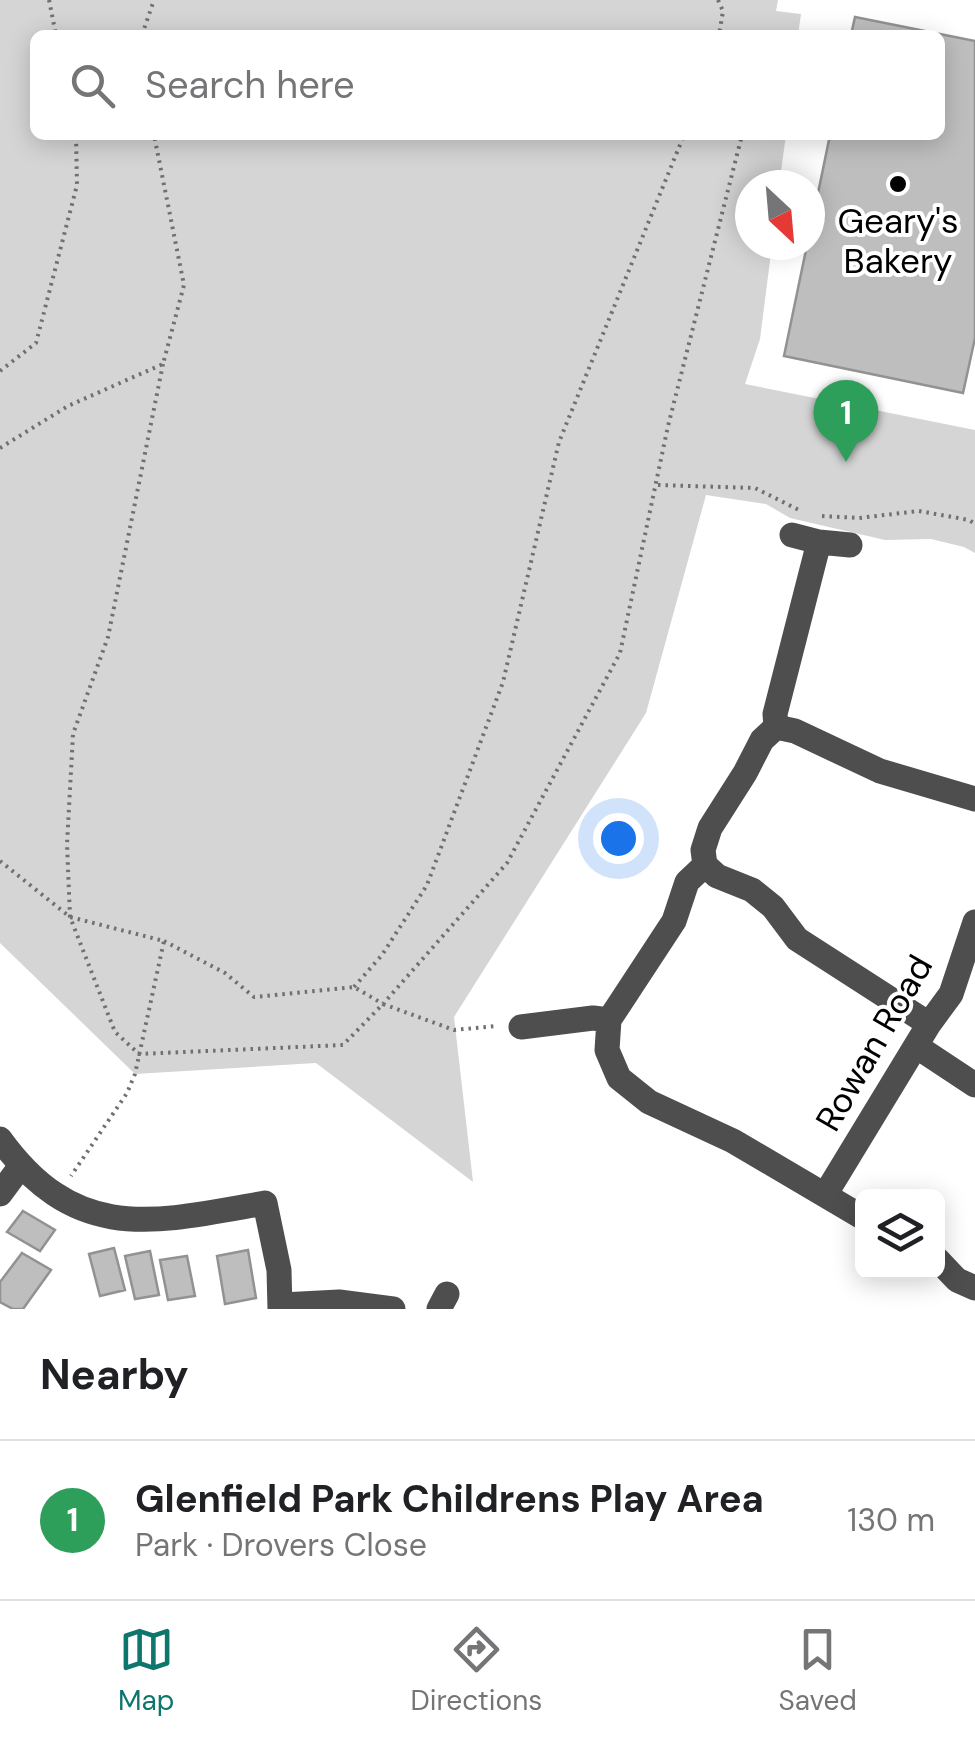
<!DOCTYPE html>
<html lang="en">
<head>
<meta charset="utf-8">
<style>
  :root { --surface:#fff; --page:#f6f6f6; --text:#202124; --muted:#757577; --line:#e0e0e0; --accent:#0f766e }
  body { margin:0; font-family:"DM Sans",sans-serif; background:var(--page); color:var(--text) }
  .controls { position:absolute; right:30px; bottom:30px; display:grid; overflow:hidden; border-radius:15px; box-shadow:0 5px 25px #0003 }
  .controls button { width:90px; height:90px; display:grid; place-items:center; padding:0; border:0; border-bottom:2px solid var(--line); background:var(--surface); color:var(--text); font:50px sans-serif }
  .compass { position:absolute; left:735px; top:170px; width:90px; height:90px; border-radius:50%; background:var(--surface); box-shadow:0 5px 25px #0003; rotate:154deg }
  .you { position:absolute; left:618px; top:838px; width:35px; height:35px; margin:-25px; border:8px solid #fff; border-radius:50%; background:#1a73e8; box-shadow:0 0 0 15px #1a73e833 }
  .badge { display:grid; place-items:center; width:65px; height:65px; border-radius:50%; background:var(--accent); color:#fff; font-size:32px; font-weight:700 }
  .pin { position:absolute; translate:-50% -82px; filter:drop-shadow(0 2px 5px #0008) }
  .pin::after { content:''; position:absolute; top:52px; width:35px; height:30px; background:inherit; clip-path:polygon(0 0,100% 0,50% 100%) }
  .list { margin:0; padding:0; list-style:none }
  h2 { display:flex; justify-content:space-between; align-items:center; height:130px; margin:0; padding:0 40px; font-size:42px }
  h2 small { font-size:32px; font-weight:400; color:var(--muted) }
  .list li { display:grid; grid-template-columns:65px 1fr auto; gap:30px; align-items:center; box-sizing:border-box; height:160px; padding:0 40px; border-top:2px solid var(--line) }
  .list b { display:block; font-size:38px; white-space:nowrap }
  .list p { margin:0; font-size:32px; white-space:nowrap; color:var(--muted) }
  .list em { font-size:32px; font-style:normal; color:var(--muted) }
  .icon { flex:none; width:55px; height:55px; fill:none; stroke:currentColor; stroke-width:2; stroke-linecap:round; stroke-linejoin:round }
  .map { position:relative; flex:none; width:975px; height:1309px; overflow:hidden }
  .search { position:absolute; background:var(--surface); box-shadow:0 5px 25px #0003; left:30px; right:30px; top:30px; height:110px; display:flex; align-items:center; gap:25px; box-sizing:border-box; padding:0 35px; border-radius:15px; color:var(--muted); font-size:38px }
  .sheet { height:290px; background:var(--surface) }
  nav { display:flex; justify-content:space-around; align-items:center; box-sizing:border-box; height:140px; border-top:2px solid var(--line); background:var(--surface); font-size:28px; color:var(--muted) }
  nav a { display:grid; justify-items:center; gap:5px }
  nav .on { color:var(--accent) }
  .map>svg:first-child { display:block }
</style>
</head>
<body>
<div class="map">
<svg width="975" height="1309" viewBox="0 0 975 1309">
  <rect width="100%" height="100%" fill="#fff"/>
  <path fill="#d5d5d5" d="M0 0H778L776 11 801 14 798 35H35V135H786L779 185H750V245H772L760 339 745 384 975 430V553L964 547 931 539 885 540 790 518 766 504 706 495 646 713 454 1017 473 1182 316 1063 135 1074 0 943Z"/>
  <path fill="#bebebe" stroke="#929292" stroke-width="2.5" d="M855 17 975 41V338L963 393 784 356 807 245H810V232L830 135H940V35H851Z
    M23 1211 55 1230 40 1251 7 1232Z
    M114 1248 125 1290 100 1296 89 1254Z
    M248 1250 256 1298 225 1304 217 1256Z
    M150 1251 159 1295 135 1299 125 1256Z
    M22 1253 51 1270 23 1309H13L0 1302V1282Z
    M187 1256 195 1296 168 1300 160 1260Z"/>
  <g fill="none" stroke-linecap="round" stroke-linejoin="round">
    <path stroke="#707070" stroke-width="4" stroke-dasharray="2.5 5" stroke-linecap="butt" d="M49 0 56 35
      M718 0 723 11 719 35
      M142 35 154 0
      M163 364 108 637 73 734 67 844 70 917 115 1032 139 1054 343 1045 383 1004 454 1030 496 1026
      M0 371 36 343 77 185 76 135
      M0 448 68 406 163 364 184 285 154 135
      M658 485 755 488 799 510
      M822 516 859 518 919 511 969 520 975 524
      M0 861 70 917 164 941 135 1074 127 1093 71 1176
      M164 941 225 973 254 997 354 987 383 1004 507 863 620 653 668 426 742 135
      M354 987 382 955 427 885 503 682 559 442 684 135"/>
    <path stroke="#4e4e4e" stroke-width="25" d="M792 535 819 542 850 545
      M776 727 762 740 745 773 710 828 703 850 705 865 717 876 752 890 773 907 797 939 929 1024
      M776 727 795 731 880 771 975 799
      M776 727 775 714 819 542
      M705 865 687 882 674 921 609 1020 607 1050 619 1078 649 1102 733 1141 862 1217
      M521 1027 593 1018 609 1020
      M916 1046 975 1085
      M0 1139C76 1244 153 1223 265 1203L279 1270 280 1309
      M0 1194 20 1167
      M825 1195 929 1024 951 994 975 922
      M938 1260 957 1280 975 1288
      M282 1305 339 1302 393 1309
      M439 1309 447 1294"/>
  </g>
  <circle fill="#000" stroke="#fff" stroke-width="4" cx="898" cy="184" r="10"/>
  <g text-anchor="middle" stroke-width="8" stroke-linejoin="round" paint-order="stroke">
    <g font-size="35" fill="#000" stroke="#fff">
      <text x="898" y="233">Geary's<tspan x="898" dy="40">Bakery</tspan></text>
    </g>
    <g font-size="35" fill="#000" stroke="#fff">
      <text transform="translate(874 1043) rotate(-60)" y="12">Rowan Road</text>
    </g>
  </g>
</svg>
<div class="controls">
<button><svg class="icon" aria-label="layers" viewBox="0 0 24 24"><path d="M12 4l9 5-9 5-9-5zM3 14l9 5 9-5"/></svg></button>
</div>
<svg class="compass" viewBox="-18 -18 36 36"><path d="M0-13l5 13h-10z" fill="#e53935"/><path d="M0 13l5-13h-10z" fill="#757577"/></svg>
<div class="you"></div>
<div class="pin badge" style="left:846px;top:462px;background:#2e9e5b">1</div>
<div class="search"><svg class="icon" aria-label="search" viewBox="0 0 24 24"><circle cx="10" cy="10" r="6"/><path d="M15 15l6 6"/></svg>Search here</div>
</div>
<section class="sheet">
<h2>Nearby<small></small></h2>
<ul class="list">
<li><span class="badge" style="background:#2e9e5b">1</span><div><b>Glenfield Park Childrens Play Area</b><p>Park · Drovers Close</p></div><em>130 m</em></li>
</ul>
</section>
<nav>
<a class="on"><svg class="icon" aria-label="map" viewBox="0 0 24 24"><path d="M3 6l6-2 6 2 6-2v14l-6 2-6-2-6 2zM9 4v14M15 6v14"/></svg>Map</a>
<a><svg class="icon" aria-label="directions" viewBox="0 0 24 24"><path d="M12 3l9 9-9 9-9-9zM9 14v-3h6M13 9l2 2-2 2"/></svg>Directions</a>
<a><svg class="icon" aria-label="saved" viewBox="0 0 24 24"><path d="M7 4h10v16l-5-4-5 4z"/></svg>Saved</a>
</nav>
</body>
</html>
